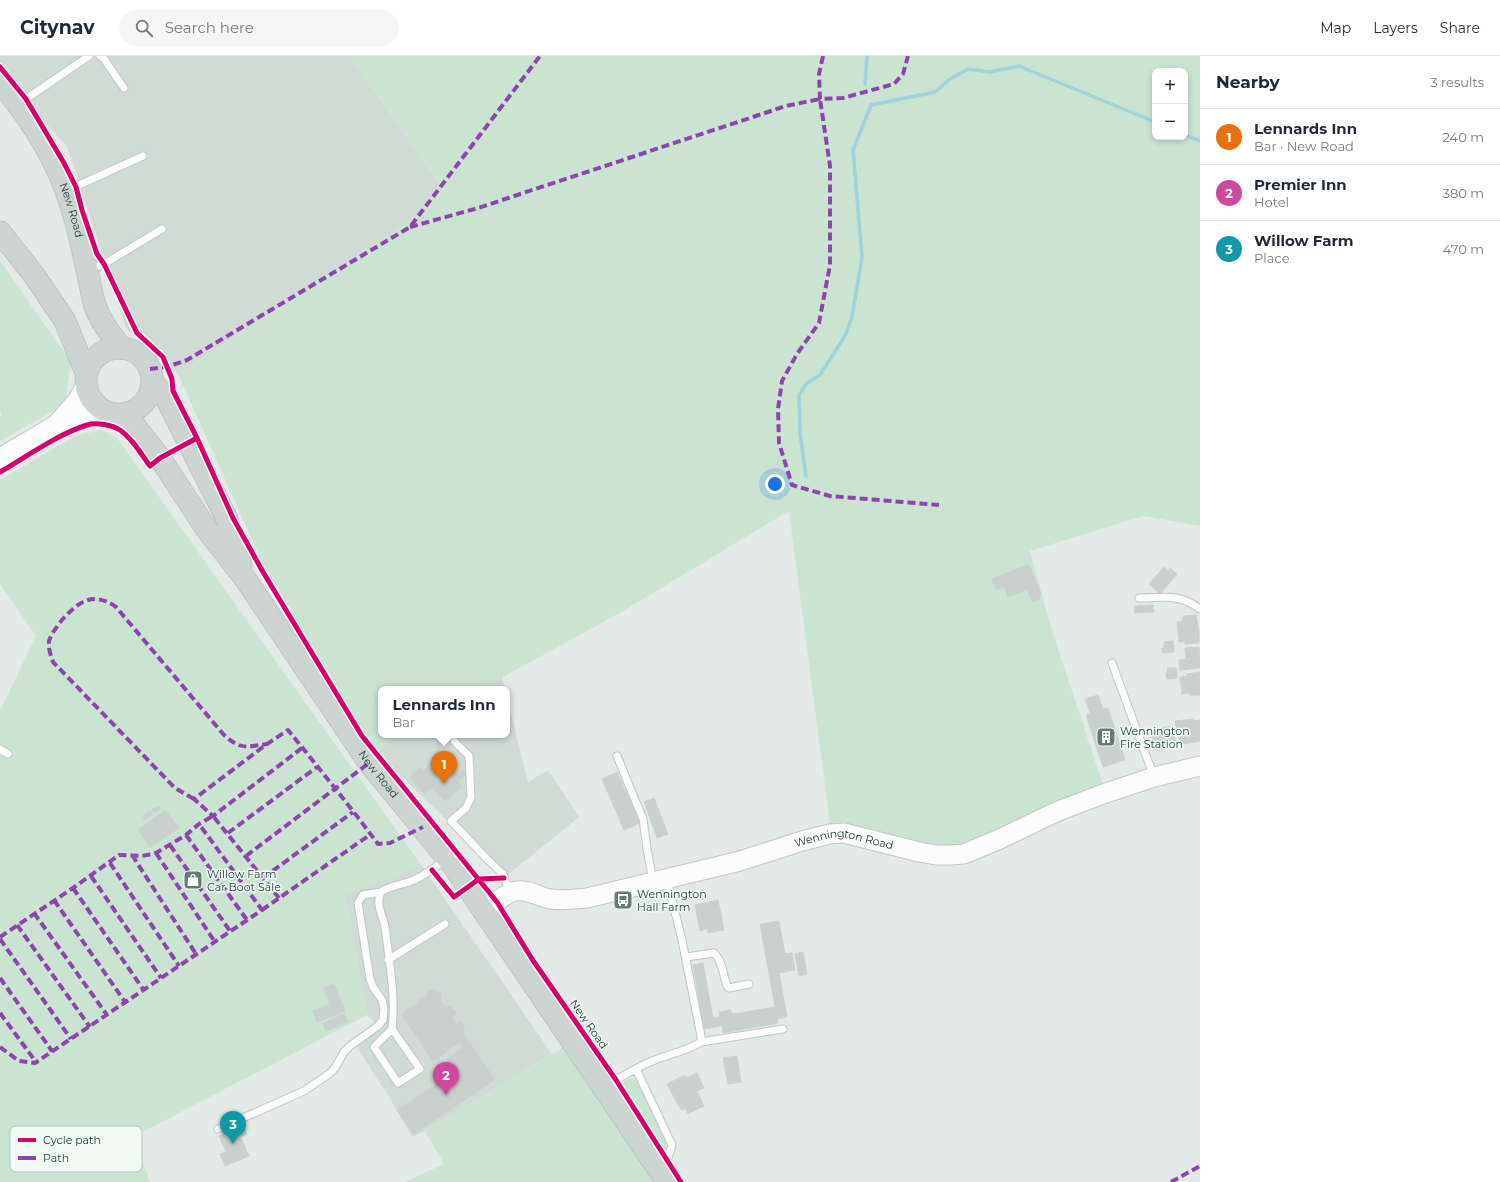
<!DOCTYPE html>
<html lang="en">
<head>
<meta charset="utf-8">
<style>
  :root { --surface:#fff; --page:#f6f6f7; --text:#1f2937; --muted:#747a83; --line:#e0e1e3; --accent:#0b8043 }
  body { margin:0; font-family:Montserrat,sans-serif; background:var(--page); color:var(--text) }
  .controls { position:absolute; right:12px; top:12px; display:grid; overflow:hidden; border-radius:8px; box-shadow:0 2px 6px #0003 }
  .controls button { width:36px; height:36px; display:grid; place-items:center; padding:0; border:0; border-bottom:1px solid var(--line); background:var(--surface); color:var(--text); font:20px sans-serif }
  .you { position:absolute; left:775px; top:428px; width:14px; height:14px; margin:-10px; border:3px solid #fff; border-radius:50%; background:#1a73e8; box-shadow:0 0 0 6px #1a73e833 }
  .badge { display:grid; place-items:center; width:26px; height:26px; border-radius:50%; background:var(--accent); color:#fff; font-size:13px; font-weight:700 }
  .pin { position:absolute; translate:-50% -33px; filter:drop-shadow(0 1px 2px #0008) }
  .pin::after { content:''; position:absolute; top:21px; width:14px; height:12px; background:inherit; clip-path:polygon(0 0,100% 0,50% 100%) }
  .popup { position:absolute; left:378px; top:630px; width:132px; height:52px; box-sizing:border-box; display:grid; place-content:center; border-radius:8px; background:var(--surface); filter:drop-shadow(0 1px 3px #0005); font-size:13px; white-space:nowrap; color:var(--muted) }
  .popup b { font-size:15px; color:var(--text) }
  .popup::after { content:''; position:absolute; left:50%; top:100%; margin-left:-8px; border:8px solid transparent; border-top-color:var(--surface) }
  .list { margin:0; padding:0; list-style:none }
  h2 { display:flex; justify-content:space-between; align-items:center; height:52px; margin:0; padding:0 16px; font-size:17px }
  h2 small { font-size:13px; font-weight:400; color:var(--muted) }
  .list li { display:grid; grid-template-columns:26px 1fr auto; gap:12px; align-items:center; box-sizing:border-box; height:56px; padding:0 16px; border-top:1px solid var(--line) }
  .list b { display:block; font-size:15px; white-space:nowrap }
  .list p { margin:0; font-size:13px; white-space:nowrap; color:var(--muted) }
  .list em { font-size:13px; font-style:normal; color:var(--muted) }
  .icon { flex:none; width:22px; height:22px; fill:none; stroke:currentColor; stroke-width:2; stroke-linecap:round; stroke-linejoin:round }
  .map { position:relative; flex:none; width:1200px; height:1126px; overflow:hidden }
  header { display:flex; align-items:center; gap:24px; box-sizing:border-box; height:56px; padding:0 20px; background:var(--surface); border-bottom:1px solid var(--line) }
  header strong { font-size:19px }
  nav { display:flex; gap:22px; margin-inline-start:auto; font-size:14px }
  .search { width:280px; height:36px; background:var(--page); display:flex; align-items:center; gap:10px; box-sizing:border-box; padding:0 14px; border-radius:22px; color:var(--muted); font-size:15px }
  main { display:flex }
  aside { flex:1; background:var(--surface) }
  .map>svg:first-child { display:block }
</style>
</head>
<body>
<header>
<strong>Citynav</strong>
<div class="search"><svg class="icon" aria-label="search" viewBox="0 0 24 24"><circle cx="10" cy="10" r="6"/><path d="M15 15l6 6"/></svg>Search here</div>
<nav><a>Map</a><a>Layers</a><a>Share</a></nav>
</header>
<main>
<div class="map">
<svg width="1200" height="1126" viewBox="0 0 1200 1126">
  <rect width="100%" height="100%" fill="#e3e9e6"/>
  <path fill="#d0dbd6" d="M0 0H350L441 130 414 163 178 318 126 272 67 90 0 20Z
    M502 621 505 633H481Z
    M507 642 528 726 548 714 579 761 504 822 489 805 375 695 402 679H507Z
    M422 810 552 998 425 1075 412 1081 389 1041 359 995 356 986 378 970 367 959 345 838Z"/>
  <path fill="#cbe4d2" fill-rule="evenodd" d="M350 0H1200V470L1143 460 1030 495 1050 568 1103 729 973 786 954 790 932 788 875 775 830 768 789 455 625 554 481 633H381V679H402L375 695 265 513 178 318 414 163 440 128ZM1155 15H1185V81H1155Z
    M0 205 71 306 65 348 0 385V360L2 358 0 354Z
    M101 374 117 382 422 810 345 838 367 959 133 1081 150 1126H0V655L36 580 0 528V424L75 380Z
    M572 986 667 1126H405L444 1108 425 1075Z
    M631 1022 636 1024 668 1084C668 1093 668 1096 660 1102L618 1038C618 1031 625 1024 631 1022Z"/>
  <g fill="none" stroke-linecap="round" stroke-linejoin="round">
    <path stroke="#a0d3db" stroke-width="3.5" d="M865 28 867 0
      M1185 79 1200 85
      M806 420 800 377 799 339 807 327 820 319 845 280 852 261 862 201 853 94 871 49 935 36 950 23 968 13 990 16 1019 10 1155 66"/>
  </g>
  <path fill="#cad0ce" stroke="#cbd2cf" d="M1029 508 1041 538 1039 539 1040 543 1033 546 1027 534 1008 541 1004 531 996 534 992 523Z
    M1164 511 1168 515 1170 512 1177 518 1168 529 1157 519Z
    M1157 519 1168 529 1160 538 1149 528Z
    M1153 549 1154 556 1135 557 1134 550Z
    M1196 559 1199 576 1178 577 1177 566 1183 565V560Z
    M1199 576V587L1185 588V586H1179L1178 577Z
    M1173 585 1174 591H1164V586Z
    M1174 591V596L1162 597V592Z
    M1199 591 1200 602 1186 603 1185 592Z
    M1200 602V612L1180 614 1179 604Z
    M1167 612H1176L1177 616 1168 617Z
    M1177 616V622L1167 623 1166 617Z
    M1200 616V628L1181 629 1180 621 1187 620V618Z
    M1200 628V639H1189V637L1182 638 1181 629Z
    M1098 639 1103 653 1108 652 1125 704 1103 711 1086 659 1090 657 1085 643Z
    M1193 663 1196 686 1180 688 1175 665Z
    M1200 664V685L1196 686 1193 665Z
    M1171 670 1177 689 1157 695 1156 693 1152 694 1149 684 1153 683 1150 674 1158 671 1159 673Z
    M451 695 456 700 454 703 459 708 455 712 459 717 464 713 467 717 458 726 462 731 445 745 432 731 424 737 410 721 420 712 423 715 440 699 443 702Z
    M617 716 640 767 624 774 602 723Z
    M654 742 668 778 657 782 644 746Z
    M158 750 161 753 154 757 152 754Z
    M165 754 179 772 150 791 138 774Z
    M150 755 152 759 145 764 143 760Z
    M718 844 724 874 708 877 707 873 700 875 695 849Z
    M779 865 785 898 792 897 795 914 779 917 787 961 777 963 778 967 723 977 722 970 704 973 693 909 703 907 713 962 720 961 719 956 730 954 733 958 775 951 760 868Z
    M803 896 807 918 799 920 795 898Z
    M334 928 345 955 317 966 313 955 330 948 323 932Z
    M432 933 438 934 441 939 440 944 446 952 450 950 456 958 451 960 457 969 461 966 465 972 463 974 469 988 464 991 460 986 433 1005 401 958 420 946 419 944 424 940 425 942 427 941 428 936Z
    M345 958 348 966 326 975 323 967Z
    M470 987 495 1024 414 1078 397 1054 453 1017 452 1015 454 1013 446 1003Z
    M737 1000 741 1026 728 1028 723 1002Z
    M697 1017 704 1032 697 1035 704 1050 688 1058 685 1052 681 1054 667 1028 685 1019 687 1022Z
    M243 1069 247 1078 241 1081 249 1100 225 1110 220 1098 226 1096 219 1080Z"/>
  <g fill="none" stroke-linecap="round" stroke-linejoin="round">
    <defs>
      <path id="service" d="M100 0 104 3 124 32
        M20 47 89 0
        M68 134 143 100
        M89 214 104 208 162 173
        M1139 542C1164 542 1179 537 1200 553
        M1112 607 1154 721
        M454 685 469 700 471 741 466 752 451 765 489 805 503 818 510 837
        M0 693 8 698
        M617 700 643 763 647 793 653 825
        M686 901 714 897C723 905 723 920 727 930L729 932 749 928
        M388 904 445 868
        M392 973 420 1013 398 1027 374 991 392 973C396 940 389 904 385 871 383 859 375 849 381 836 391 829 403 829 414 824 425 819 436 811 446 803
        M701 986 783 973
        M636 1013 672 1089 667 1105 658 1110
        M605 1031C622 1020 639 1010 657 1003 672 998 688 994 701 986V980L682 884 667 824
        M218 1073 304 1035 329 1018 335 1012 344 996 350 990 378 970 383 964 384 953 382 944 373 931 370 923 358 847 363 839 381 836"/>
      <g id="secondary">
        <path d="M56 369 77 345 86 330"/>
        <path d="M0 402 56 369 86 359 104 355"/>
        <path id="s1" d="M484 855C493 849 505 837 516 835 528 833 539 841 550 843 563 845 575 843 587 842L740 805 802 785 830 778 844 777 919 796 936 799H950L964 798 1000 783 1056 756 1103 738 1154 721 1200 710"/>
      </g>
      <g id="primary">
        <path id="s2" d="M0 26C21 51 41 79 55 109 76 152 84 201 94 247 100 265 110 278 122 292"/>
        <path d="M0 176 34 219 65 265 86 317"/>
        <circle cx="119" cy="325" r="33"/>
        <path d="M152 326 165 340 227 463 241 510"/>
        <path id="s3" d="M119 359 132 366 160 402 205 471 246 524 369 707 452 808 667 1126"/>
      </g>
    </defs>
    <use href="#service" stroke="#c0c6c3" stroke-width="9"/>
    <use href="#secondary" stroke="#bfc7c4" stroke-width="21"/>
    <use href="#primary" stroke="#bbc5c3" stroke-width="23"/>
    <use href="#service" stroke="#fbfcfb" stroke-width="7"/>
    <use href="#secondary" stroke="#fbfcfb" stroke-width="19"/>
    <use href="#primary" stroke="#cdd5d3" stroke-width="21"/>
    <path stroke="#8e44ad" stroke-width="4" stroke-dasharray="8 4" stroke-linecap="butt" d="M823 0 819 18 820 43 843 42 894 28 903 18 908 0
      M410 171 478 152 786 50 820 43 830 110V209L819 267 797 298 782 325 778 353 779 387 792 429 830 440 939 449
      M150 313 167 311 187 304 410 171 540 0
      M302 692 213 760 194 743 267 688 288 674C318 711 349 749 378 788L390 787 423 771
      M194 743 175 732 53 606C51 600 48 592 49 585 51 578 58 569 62 564 79 545 93 535 116 551L224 679C241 694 245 691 267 688
      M228 777 317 711
      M186 779 247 864
      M170 789 230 875
      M156 797 215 886
      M132 799 196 898
      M246 800 369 707
      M110 807 179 910
      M91 820 161 922
      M263 822 353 756
      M73 832 143 933
      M54 844 125 946
      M262 854 371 778
      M34 857 107 959
      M17 869 90 971
      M0 881 73 832 119 799 142 800 156 797 186 779 199 768 213 760 279 842
      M0 883 71 983
      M0 922 52 995
      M0 957 36 1006
      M0 991 19 1005 35 1007 262 854 199 768
      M1171 1126 1200 1110"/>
    <defs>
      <path id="cycleway" d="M0 11 26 43 64 107 76 131 82 154 97 198 104 208 137 277 163 301 172 323 173 335 197 382 233 462 263 516 362 680 497 846 532 903 616 1024 681 1126
        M0 416C26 401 58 378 87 369 97 366 112 369 120 374 133 383 141 398 150 410L160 402 197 382
        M432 814 454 841 479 823 504 822"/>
    </defs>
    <use href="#cycleway" stroke="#f1f9f5" stroke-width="8"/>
    <use href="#cycleway" stroke="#d6006c" stroke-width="5"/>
  </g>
  <defs>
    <symbol id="building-square" viewBox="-11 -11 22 22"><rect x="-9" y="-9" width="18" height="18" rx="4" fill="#647a74" stroke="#f1f9f5"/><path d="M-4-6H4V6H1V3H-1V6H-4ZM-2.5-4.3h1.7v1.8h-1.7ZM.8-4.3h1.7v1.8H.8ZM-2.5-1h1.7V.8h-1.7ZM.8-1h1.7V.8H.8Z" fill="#fff"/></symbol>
    <symbol id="shop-square" viewBox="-11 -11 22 22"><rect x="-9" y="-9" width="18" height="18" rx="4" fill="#647a74" stroke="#f1f9f5"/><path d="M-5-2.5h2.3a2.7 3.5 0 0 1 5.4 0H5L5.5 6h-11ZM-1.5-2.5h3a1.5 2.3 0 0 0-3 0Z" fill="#fff"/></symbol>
    <symbol id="bus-square" viewBox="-11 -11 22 22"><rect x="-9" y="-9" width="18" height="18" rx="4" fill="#647a74" stroke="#f1f9f5"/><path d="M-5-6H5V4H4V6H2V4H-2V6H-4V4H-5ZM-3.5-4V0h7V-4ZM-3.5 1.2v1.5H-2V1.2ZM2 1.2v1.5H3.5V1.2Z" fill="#fff"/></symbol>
  </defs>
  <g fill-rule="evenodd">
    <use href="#building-square" x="1095" y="670" width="22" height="22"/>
    <use href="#shop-square" x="182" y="813" width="22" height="22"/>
    <use href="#bus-square" x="612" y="833" width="22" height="22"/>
  </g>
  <g text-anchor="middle" stroke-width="3" stroke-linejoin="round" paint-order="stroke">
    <g font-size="11" fill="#203e36" stroke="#f1f9f5">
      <text dy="4" stroke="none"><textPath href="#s2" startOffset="148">New Road</textPath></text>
      <text dy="4" stroke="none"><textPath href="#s3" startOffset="445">New Road</textPath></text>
      <text dy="4" stroke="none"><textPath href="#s1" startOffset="376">Wennington Road</textPath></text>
      <text transform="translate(589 968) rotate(55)" y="4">New Road</text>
    </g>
    <g font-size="11" fill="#203e36" stroke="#f1f9f5" text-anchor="start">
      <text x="1120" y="679">Wennington<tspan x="1120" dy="13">Fire Station</tspan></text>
      <text x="207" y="822">Willow Farm<tspan x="207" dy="13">Car Boot Sale</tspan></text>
      <text x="637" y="842">Wennington<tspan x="637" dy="13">Hall Farm</tspan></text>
    </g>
  </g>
  <rect x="10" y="1070" width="132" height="46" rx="6" fill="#f1f9f5" stroke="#b2c1bc" stroke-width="1"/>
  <rect x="18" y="1082" width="18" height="4" fill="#d6006c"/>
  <rect x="18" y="1100" width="18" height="4" fill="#8e44ad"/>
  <g font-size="11" fill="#203e36">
    <text x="43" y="1088">Cycle path</text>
    <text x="43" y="1106">Path</text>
  </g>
</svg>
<div class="controls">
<button>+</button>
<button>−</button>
</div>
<div class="you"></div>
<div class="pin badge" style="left:444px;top:728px;background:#e8710a">1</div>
<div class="popup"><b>Lennards Inn</b>Bar</div>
<div class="pin badge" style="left:446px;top:1039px;background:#d1479c">2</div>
<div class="pin badge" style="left:233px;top:1088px;background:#0f9aa8">3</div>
</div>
<aside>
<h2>Nearby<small>3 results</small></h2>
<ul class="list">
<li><span class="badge" style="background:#e8710a">1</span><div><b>Lennards Inn</b><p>Bar · New Road</p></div><em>240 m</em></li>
<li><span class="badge" style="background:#d1479c">2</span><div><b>Premier Inn</b><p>Hotel</p></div><em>380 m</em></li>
<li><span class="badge" style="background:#0f9aa8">3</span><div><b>Willow Farm</b><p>Place</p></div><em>470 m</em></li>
</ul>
</aside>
</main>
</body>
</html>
